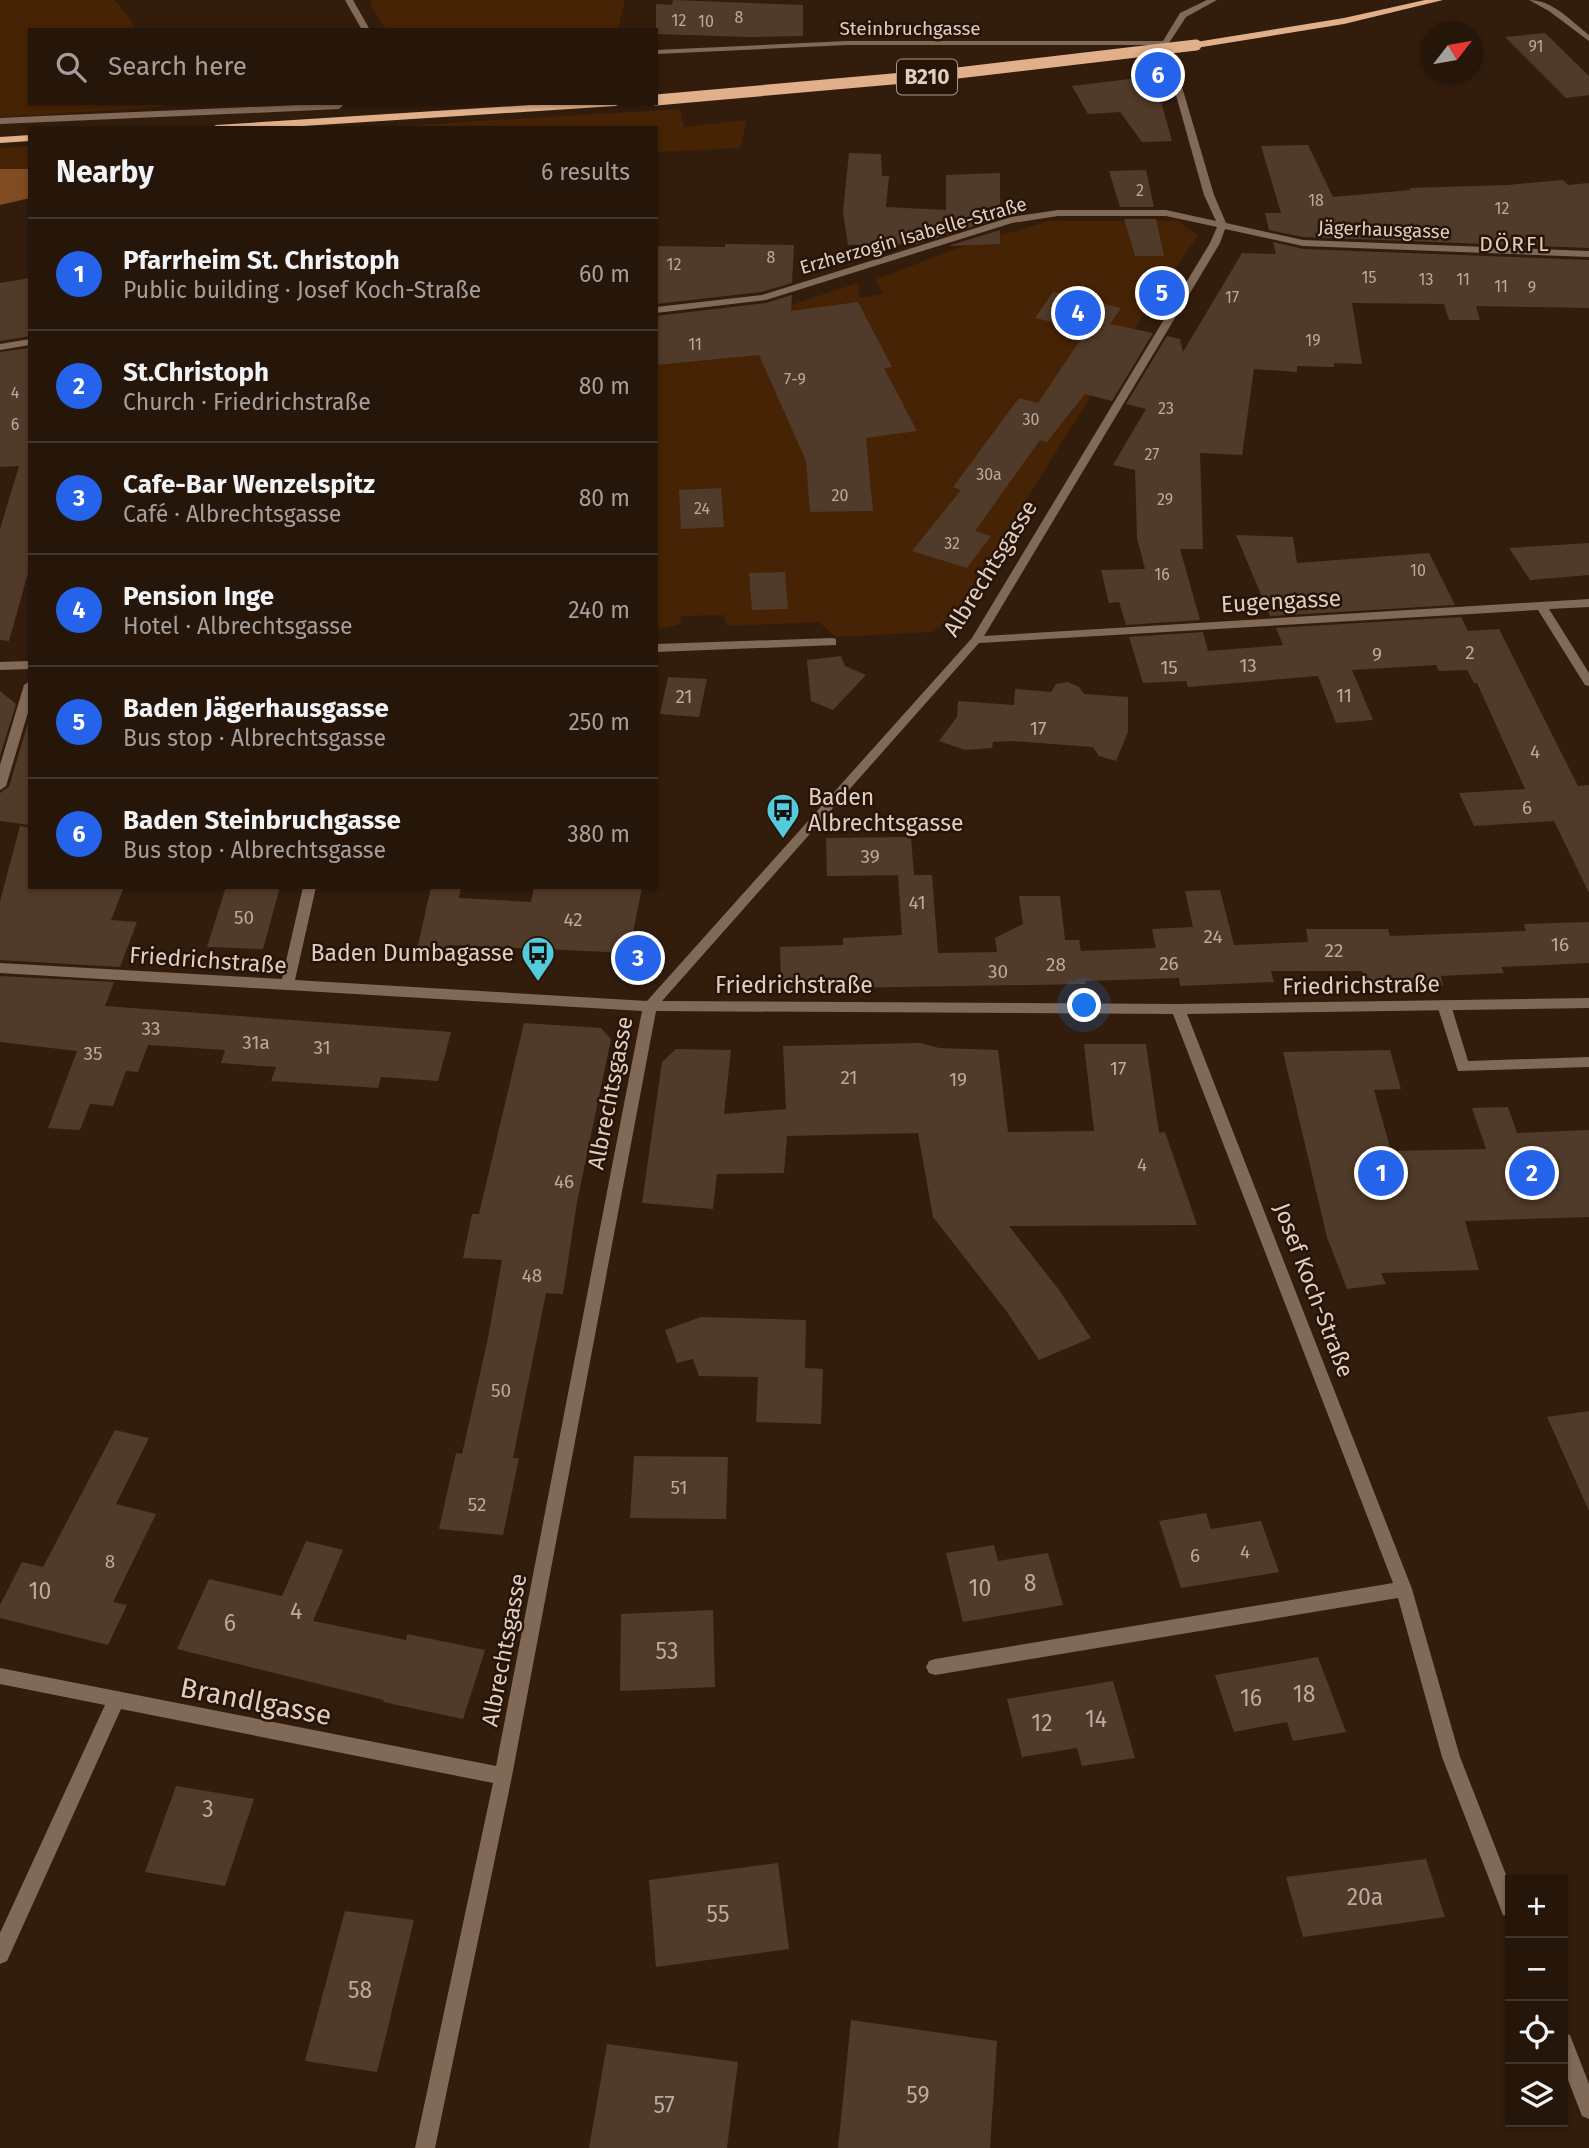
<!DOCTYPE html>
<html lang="en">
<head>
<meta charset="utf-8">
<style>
  :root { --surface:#26160a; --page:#2e1f13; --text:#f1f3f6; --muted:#a49f9c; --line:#42352b; --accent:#2563eb }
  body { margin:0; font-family:"Fira Sans",sans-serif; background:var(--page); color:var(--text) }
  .controls { position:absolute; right:21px; bottom:21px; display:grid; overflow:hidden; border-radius:0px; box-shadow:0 2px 5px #0004 }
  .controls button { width:63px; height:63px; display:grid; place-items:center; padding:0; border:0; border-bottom:2px solid var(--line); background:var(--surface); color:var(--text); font:35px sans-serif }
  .compass { position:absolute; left:1421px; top:21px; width:63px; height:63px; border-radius:50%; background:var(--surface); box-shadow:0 2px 5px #0004; rotate:59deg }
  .you { position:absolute; left:1085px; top:1006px; width:24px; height:24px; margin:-18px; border:5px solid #fff; border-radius:50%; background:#1a73e8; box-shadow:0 0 0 10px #1a73e833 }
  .badge { display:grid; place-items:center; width:46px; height:46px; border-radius:50%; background:var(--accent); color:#fff; font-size:23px; font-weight:700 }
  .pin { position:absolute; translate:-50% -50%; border:4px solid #fff; box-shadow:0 2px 7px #0006 }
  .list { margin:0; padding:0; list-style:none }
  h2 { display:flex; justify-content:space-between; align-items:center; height:91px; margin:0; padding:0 28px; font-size:30px }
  h2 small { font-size:23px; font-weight:400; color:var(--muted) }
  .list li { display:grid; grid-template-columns:46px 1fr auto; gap:21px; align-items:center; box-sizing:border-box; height:112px; padding:0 28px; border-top:2px solid var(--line) }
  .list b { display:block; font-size:26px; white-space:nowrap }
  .list p { margin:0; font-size:23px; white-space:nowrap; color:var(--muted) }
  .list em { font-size:23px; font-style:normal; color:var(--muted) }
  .icon { flex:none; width:38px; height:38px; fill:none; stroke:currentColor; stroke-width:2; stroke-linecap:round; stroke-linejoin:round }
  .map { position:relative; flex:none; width:1589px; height:2148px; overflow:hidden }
  .search { position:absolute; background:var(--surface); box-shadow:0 2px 5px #0004; left:28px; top:28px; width:630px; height:77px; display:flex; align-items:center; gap:18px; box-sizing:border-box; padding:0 24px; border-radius:0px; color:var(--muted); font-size:26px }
  .panel { position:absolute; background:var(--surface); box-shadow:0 2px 5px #0004; left:28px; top:126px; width:630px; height:763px; border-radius:0px }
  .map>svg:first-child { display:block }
</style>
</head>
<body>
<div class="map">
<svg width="1589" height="2148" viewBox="0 0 1589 2148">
  <rect width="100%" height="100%" fill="#321d0d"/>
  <path fill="#462304" d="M0 0H114L130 18 135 30H30V103H162L163 107 0 117Z
    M371 0H625L618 30H386L371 6Z
    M680 109 684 127 747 120 740 148 656 152V128H367Z
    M30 146V169H0V148Z
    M1049 221H1177L1198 235 1110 365 955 614 932 632 836 637 819 622 727 626 724 615 681 616 680 624 656 630V324L764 314 858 283 860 298 883 294 875 280 955 249Z"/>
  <path fill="#7f4b21" d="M0 169H30V198L0 205Z"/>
  <path fill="#503a29" d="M673 0 803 5V36L749 37 656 34V4L672 5Z
    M1545 33 1589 76V95L1566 98 1505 37Z
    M1154 76 1172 141 1142 142 1120 112 1088 114 1072 86Z
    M1308 145 1333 197 1411 190 1409 188 1508 185 1563 180 1568 185 1589 183V248L1303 237 1269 230 1265 213H1281L1261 146Z
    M849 153 881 154 882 176H889L886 207 946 210V175L1000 173V218L917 244 848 245 843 212Z
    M1146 170 1154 207H1120L1109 171Z
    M1124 219H1156L1164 256H1135Z
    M1000 230V244L948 246Z
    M1273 242 1303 249 1589 260V308L1476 306 1480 320H1449L1444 304 1352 303 1362 364 1334 363V367L1297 366V372L1254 369 1242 455 1200 453 1203 549H1180L1200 620 1126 625 1119 602 1109 603 1101 570 1145 569 1137 538 1135 470 1113 465 1146 409 1126 404 1167 336 1180 339 1183 352 1242 253 1276 254Z
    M725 244 794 245 792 283 761 292 656 304V246L725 247Z
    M30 278V336L0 341V283Z
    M1053 292 1121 308 1110 324 1153 333 1112 401 1085 394 1047 442 1040 440 975 531 991 536 967 568 912 551 961 490 953 487 1019 398 1038 403 1087 330 1035 318Z
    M792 295 791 311 858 302 892 367 884 368 917 431 866 438 873 511 810 512 806 461 759 355 656 365V316L766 303Z
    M30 348V566L9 641 0 640V529L19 466 0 467V352Z
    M721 488 724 527 681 529 679 490Z
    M1236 535 1293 537 1297 563 1429 553 1455 605 1270 616Z
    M1589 543V575L1530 580 1509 548Z
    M785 572 788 609 752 610 749 573Z
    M1461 617 1468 631 1499 629 1578 786 1589 785V893L1554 821 1474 826 1459 793 1525 789 1477 683H1474L1467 670 1439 671 1436 665 1352 670 1373 720 1336 723 1318 676 1188 687 1186 681 1143 683 1129 637 1203 632 1208 651 1283 645 1276 628Z
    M841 656 845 666 866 675 833 710 811 701 807 660Z
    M668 677 707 679 699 717 660 714Z
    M1068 682 1079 687 1084 694 1128 697V732L1116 761 1099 756 1093 747 1011 741 993 742 992 748 965 750 939 741 957 717 958 701 1014 705 1015 689 1051 692 1056 684Z
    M0 691 16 704 0 756Z
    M30 716V825L0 821V793L9 787Z
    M20 826 30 828V887H124L111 920 137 922 120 967 0 960V901Z
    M911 837 914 875 827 876 826 838Z
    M898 875H932L938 953 997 952 995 938 1023 924 1019 896H1060L1065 940H1079L1081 951 1156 948 1152 929 1193 927 1185 891 1220 890 1234 945 1308 942 1306 929H1388L1390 936 1526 931 1524 924 1589 922V963L1501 967 1504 973 1441 976 1443 985H1367L1362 971H1271L1274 982 1180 986 1179 978 1085 981 1086 984 781 989 780 947 843 945V938L902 935Z
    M226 887H280L263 949 207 947Z
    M431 887H461L459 898 531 902 534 887H642L629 953 449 945 446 960 415 959Z
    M0 976 114 982 105 1006 451 1032 438 1081 381 1077 378 1088 271 1081 276 1067 221 1063 225 1050 148 1045 138 1072 126 1071 113 1106 90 1104 80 1130 48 1128 77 1051 0 1042Z
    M524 1023 601 1028 611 1039 577 1202 563 1294 546 1293 513 1458H519L503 1535 439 1529 456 1453 462 1454 487 1343 502 1260 463 1258 472 1214H479Z
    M920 1043 939 1048 998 1050 1008 1132 1094 1131 1084 1044H1146L1159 1133 1165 1132 1197 1225 1009 1226 1059 1290 1091 1338 1039 1360 1007 1312 933 1217 918 1133 787 1136 784 1173 717 1174 713 1209 642 1203 662 1062 676 1049 731 1050 724 1114 786 1109 783 1046Z
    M1390 1050 1401 1089 1374 1090 1391 1151 1486 1149 1472 1108 1508 1107 1517 1133 1589 1130V1217L1465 1221 1479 1270 1381 1273 1386 1284 1347 1289 1327 1237 1283 1052Z
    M701 1317 806 1320 805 1368 823 1369 821 1424 756 1422 758 1377 699 1376 693 1359 677 1363 665 1330Z
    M1589 1411V1511L1547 1417Z
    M115 1430 149 1438 116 1504 156 1514 113 1602 127 1605 108 1645 0 1618V1605L22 1562 43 1567Z
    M634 1456 728 1457 726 1519 630 1518Z
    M1206 1513 1211 1529 1261 1521 1279 1572 1181 1588 1159 1521Z
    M306 1541 343 1550 313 1621 406 1640 407 1634 485 1650 463 1719 383 1702 384 1700 177 1649 209 1579 282 1596Z
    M994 1545 998 1561 1048 1553 1063 1605 963 1622 946 1553Z
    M713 1610 715 1687 620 1691 621 1614Z
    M1318 1657 1346 1732 1293 1741 1287 1722 1234 1732 1215 1675Z
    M1113 1681 1135 1758 1082 1766 1077 1748 1022 1757 1007 1699Z
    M176 1786 254 1799 225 1886 145 1872Z
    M1426 1859 1445 1917 1303 1937 1286 1877Z
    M778 1863 789 1949 656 1967 649 1880Z
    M345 1911 414 1920 377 2072 305 2061Z
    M851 2020 997 2041 990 2148H838Z
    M607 2044 738 2062 727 2148H589Z"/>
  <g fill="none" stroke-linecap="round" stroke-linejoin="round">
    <path fill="#816958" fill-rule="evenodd" d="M1444 1000 1451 1005 1468 1061 1589 1057V1067L1458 1071 1437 1005Z"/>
    <path fill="#816958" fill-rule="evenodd" d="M345 0H353L370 30H362Z
      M1207 0H1217L1186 17 1169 43 1214 195 1226 223 1303 240 1589 251V257L1303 246 1225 229 1220 243 984 636 1589 599V607L1549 609 1589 673V686L1585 685 1538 610 979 643 662 1001 1178 1004 1589 998V1008L1187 1014 1412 1589 1460 1757 1510 1885V1917L1503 1915 1442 1757 1398 1598 935 1675 929 1673 926 1667 929 1661 935 1659 1393 1583 1173 1014 656 1011 512 1776 435 2148H415L493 1783 121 1709 7 1961 0 1964V1933L105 1705 0 1684V1668L496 1766 642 1011 0 973V963L282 979 303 887H316L295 980 647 1001 972 638 1210 243 1217 227 1166 216H1058L1012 223 766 300 656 313V307L762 295 1011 217 1058 210H1166L1216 221 1204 195 1162 45H847L656 54V50L847 41H1163L1180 13Z
      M1529 0C1553 0 1571 21 1589 35V41L1549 11Z
      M345 103 339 109 297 111 0 124V118L42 116Z
      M30 339V345L0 350V344Z
      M832 638 836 639V645L656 652V644Z
      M30 661V669L0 670V662Z
      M30 681V706L6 786 0 790V765L24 685Z
      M1563 2032 1570 2035 1589 2084V2119L1582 2116 1563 2067Z"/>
    <path fill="#e2af8b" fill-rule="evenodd" d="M1425 0H1443L1344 24 1196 48 1191 45 1196 42 1344 18Z
      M561 103H621L616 106 272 128H211L216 125Z
      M30 135V141L0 143V137Z"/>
    <path stroke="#e2af8b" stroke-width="11" d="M656 100 949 74 1196 45"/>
  </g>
  <defs>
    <symbol id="bus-pin" viewBox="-11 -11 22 30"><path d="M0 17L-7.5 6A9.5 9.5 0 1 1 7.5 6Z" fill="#53cbda" stroke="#281405"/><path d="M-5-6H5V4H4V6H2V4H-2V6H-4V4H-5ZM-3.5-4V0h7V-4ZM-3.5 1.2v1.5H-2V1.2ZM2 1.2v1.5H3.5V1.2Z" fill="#111"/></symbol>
  </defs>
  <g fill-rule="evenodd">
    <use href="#bus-pin" x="764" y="791" width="38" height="52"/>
    <use href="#bus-pin" x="519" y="934" width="38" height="52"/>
  </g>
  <g text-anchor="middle" stroke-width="5" stroke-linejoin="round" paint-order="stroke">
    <g font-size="16" fill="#baaa9e">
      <text x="739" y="23">8</text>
      <text x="679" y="26">12</text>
      <text x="706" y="27">10</text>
      <text x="1536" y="52">91</text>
      <text x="1140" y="196">2</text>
      <text x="1316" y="206">18</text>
      <text x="1502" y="214">12</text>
      <text x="771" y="263">8</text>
      <text x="674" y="270">12</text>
      <text x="1369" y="283">15</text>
      <text x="1426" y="285">13</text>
      <text x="1463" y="285">11</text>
      <text x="1501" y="292">11</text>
      <text x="1532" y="293">9</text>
      <text x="1232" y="303">17</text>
      <text x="1313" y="346">19</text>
      <text x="695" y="350">11</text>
      <text x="795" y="385">7-9</text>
      <text x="15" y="398">4</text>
      <text x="1166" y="414">23</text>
      <text x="1031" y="425">30</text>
      <text x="15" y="430">6</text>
      <text x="1152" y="460">27</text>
      <text x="989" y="480">30a</text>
      <text x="840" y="501">20</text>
      <text x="1165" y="505">29</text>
      <text x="702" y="514">24</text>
      <text x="952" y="549">32</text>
      <text x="1418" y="576">10</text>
      <text x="1162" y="580">16</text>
    </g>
    <g font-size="19" fill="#ddcfc5" stroke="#281405">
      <text x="910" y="35">Steinbruchgasse</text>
      <text transform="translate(1384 229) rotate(2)" y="7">Jägerhausgasse</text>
      <text transform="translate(913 235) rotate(-16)" y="7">Erzherzogin Isabelle-Straße</text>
    </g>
    <g font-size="19" fill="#baaa9e">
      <text x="1470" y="659">2</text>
      <text x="1377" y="661">9</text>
      <text x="1248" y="672">13</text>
      <text x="1169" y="674">15</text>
      <text x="1344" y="702">11</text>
      <text x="684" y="703">21</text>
      <text x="1038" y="735">17</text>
      <text x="1535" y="758">4</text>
      <text x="1527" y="814">6</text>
      <text x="870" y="863">39</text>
      <text x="917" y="909">41</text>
      <text x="244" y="924">50</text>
      <text x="573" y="926">42</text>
      <text x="1213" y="943">24</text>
      <text x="1560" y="951">16</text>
      <text x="1334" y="957">22</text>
      <text x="1169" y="970">26</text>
      <text x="1056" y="971">28</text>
      <text x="998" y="978">30</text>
      <text x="151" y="1035">33</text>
      <text x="256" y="1049">31a</text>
      <text x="322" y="1054">31</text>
      <text x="93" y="1060">35</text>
      <text x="1118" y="1075">17</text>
      <text x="849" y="1084">21</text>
      <text x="958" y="1086">19</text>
      <text x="1142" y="1171">4</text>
      <text x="564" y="1188">46</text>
      <text x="532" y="1282">48</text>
      <text x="501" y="1397">50</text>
      <text x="679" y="1494">51</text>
      <text x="477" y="1511">52</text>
      <text x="1245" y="1558">4</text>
      <text x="1195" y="1562">6</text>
      <text x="110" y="1568">8</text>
    </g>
    <rect fill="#281405" stroke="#a7978b" stroke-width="2" x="897" y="59.5" width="60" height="35" rx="5"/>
    <g font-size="21" font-weight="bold" fill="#ddcfc5">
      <text x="927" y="84">B210</text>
    </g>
    <g font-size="21" letter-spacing="2" fill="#ddcfc5" stroke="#281405">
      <text x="1515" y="251">DÖRFL</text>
    </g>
    <g font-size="23" fill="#ddcfc5" stroke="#281405">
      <text transform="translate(990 568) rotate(-58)" y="8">Albrechtsgasse</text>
      <text transform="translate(1281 601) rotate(-3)" y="8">Eugengasse</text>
      <text transform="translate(208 960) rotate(4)" y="8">Friedrichstraße</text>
      <text x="794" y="993">Friedrichstraße</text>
      <text transform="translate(1361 985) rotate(-1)" y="8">Friedrichstraße</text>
      <text transform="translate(610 1093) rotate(-79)" y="8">Albrechtsgasse</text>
      <text transform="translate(1314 1290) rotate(69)" y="8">Josef Koch-Straße</text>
      <text transform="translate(504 1650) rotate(-79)" y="8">Albrechtsgasse</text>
    </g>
    <g font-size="23" fill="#ddcfc5" stroke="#281405" text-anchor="start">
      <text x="808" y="805">Baden<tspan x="808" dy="26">Albrechtsgasse</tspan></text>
      <text x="514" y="961" text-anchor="end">Baden Dumbagasse</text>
    </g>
    <g font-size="23" fill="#baaa9e">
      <text x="1030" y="1591">8</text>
      <text x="980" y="1596">10</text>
      <text x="40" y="1599">10</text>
      <text x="296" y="1619">4</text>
      <text x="230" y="1631">6</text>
      <text x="667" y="1659">53</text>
      <text x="1304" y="1702">18</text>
      <text x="1251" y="1706">16</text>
      <text x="1096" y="1727">14</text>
      <text x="1042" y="1731">12</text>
      <text x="208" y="1817">3</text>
      <text x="1365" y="1905">20a</text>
      <text x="718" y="1922">55</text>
      <text x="360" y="1998">58</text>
      <text x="918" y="2103">59</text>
      <text x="664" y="2113">57</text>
    </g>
    <g font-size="28" fill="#ddcfc5" stroke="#281405">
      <text transform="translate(256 1701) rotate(11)" y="10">Brandlgasse</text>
    </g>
  </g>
</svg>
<div class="controls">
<button>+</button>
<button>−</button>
<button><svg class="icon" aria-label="locate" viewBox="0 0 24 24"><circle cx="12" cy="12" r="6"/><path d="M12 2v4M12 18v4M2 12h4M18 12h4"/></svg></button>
<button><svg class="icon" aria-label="layers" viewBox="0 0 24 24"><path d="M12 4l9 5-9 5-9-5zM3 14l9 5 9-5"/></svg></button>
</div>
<svg class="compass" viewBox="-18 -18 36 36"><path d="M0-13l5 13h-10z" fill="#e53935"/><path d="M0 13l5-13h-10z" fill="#a49f9c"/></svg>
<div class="you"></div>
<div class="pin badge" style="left:1381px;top:1173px">1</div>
<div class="pin badge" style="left:1532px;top:1173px">2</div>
<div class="pin badge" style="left:638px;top:958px">3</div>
<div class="pin badge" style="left:1078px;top:313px">4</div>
<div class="pin badge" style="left:1162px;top:293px">5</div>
<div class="pin badge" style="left:1158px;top:75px">6</div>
<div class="search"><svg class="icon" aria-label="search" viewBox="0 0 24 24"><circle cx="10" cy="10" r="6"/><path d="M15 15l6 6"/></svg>Search here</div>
<section class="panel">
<h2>Nearby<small>6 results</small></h2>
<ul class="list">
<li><span class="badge">1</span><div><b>Pfarrheim St. Christoph</b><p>Public building · Josef Koch-Straße</p></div><em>60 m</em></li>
<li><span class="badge">2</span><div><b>St.Christoph</b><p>Church · Friedrichstraße</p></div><em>80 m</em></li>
<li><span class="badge">3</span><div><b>Cafe-Bar Wenzelspitz</b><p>Café · Albrechtsgasse</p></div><em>80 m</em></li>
<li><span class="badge">4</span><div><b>Pension Inge</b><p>Hotel · Albrechtsgasse</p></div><em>240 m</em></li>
<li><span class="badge">5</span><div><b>Baden Jägerhausgasse</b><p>Bus stop · Albrechtsgasse</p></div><em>250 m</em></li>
<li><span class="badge">6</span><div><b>Baden Steinbruchgasse</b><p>Bus stop · Albrechtsgasse</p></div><em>380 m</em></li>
</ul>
</section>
</div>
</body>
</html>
